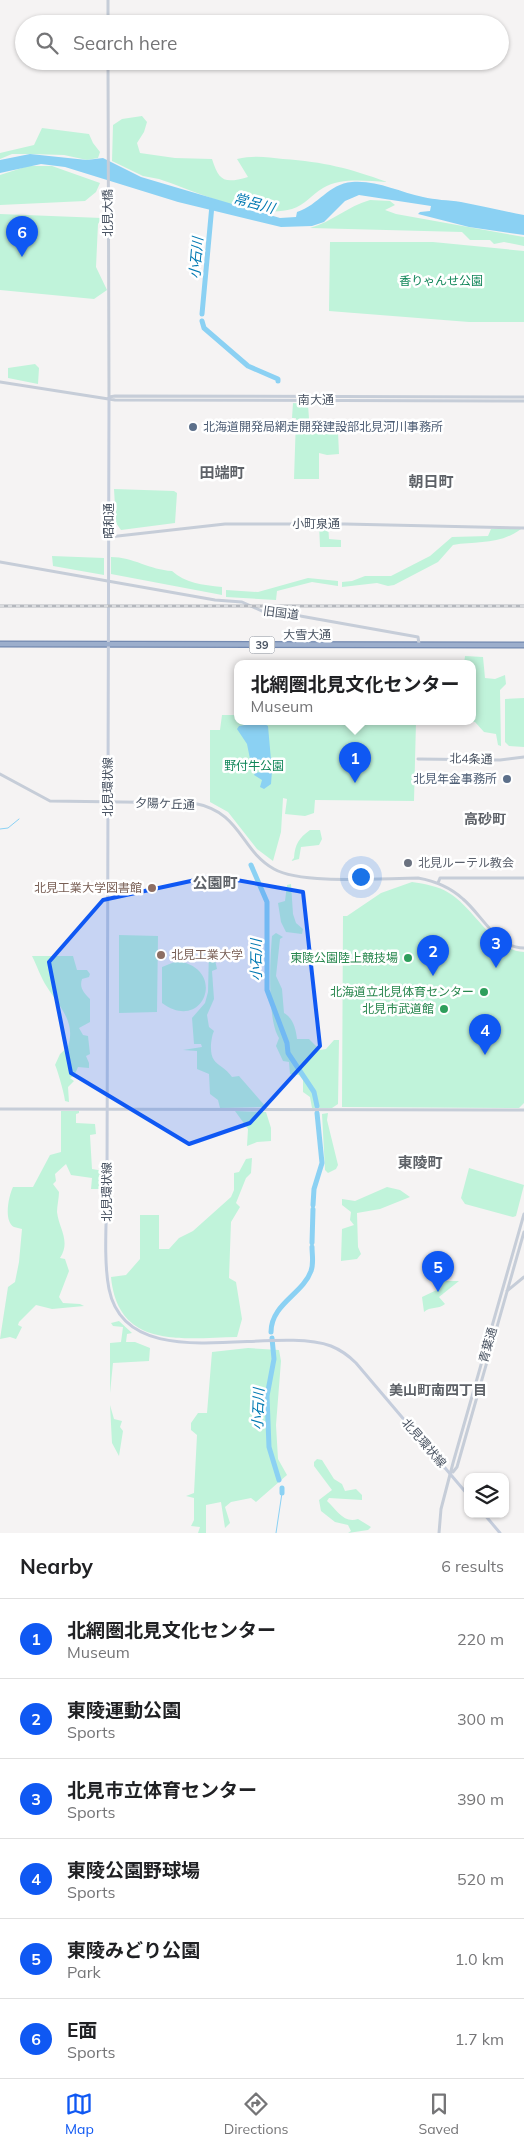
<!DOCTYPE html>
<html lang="en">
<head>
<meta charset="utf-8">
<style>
  :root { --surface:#fff; --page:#f2f2f2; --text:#202124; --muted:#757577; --line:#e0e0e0; --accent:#0f58f3 }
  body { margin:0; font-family:Mulish,"Noto Sans JP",sans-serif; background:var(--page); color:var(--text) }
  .controls { position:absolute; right:15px; bottom:15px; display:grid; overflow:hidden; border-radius:10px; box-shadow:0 1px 4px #0004 }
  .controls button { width:45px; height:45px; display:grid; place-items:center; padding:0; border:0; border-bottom:1px solid var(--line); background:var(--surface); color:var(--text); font:25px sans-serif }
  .you { position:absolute; left:360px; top:876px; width:18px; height:18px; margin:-12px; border:4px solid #fff; border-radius:50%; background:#1a73e8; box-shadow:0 0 0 8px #1a73e833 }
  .badge { display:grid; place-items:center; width:32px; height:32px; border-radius:50%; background:var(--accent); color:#fff; font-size:16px; font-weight:700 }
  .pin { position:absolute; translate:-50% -41px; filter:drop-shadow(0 1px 2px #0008) }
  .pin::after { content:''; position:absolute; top:26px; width:18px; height:15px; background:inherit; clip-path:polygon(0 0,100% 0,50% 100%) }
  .popup { position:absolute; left:234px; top:660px; width:242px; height:65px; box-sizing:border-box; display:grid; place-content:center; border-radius:10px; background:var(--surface); filter:drop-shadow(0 1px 4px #0005); font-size:16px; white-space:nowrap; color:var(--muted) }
  .popup b { font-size:19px; color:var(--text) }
  .popup::after { content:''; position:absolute; left:50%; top:100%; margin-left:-10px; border:10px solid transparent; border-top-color:var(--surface) }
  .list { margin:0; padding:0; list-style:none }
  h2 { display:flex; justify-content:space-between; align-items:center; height:65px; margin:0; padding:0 20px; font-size:21px }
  h2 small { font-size:16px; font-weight:400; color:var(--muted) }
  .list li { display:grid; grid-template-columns:32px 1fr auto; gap:15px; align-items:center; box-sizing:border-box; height:80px; padding:0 20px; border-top:1px solid var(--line) }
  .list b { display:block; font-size:19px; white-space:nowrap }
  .list p { margin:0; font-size:16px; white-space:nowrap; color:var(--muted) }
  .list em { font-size:16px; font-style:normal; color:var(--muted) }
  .icon { flex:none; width:28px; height:28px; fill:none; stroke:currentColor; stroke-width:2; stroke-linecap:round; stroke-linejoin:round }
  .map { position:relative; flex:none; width:524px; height:1533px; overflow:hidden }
  .search { position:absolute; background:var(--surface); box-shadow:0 1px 4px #0004; left:15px; right:15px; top:15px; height:55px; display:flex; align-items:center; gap:12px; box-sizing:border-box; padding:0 18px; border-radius:28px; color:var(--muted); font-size:19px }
  .sheet { height:545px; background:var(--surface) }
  nav { display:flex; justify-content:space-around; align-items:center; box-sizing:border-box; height:70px; border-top:1px solid var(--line); background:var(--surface); font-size:14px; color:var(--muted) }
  nav a { display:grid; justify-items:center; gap:2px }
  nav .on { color:var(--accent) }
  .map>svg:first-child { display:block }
</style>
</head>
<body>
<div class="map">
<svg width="524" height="1533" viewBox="0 0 524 1533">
  <rect width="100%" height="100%" fill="#f5f3f3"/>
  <path fill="#c0f3da" d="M142 116 147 122 144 132 137 143 140 153 175 158 212 159C219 181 224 184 248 177L237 159C254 155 267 157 283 159 325 162 348 168 387 182 367 181 341 177 323 188 311 195 305 205 292 209 255 220 195 191 159 179L143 176 112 161 113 125 122 119Z
    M42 128 89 134 93 143 100 152 98 158 87 160 64 155 30 154H12L0 159V153L34 145Z
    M28 166H52L100 183 96 192 85 201 0 205V175Z
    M370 200 390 201 395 205 385 210 396 214 524 237V246L504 242 494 244 490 240H470L462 232 310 228C332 222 348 206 370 200Z
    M0 214 102 218 98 224 96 267 107 290 94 299 0 290Z
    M330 242H433L524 251V322H469L329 311Z
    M35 364 39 368 38 384 8 378V368Z
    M293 403 308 404 309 419H319V432H338L339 454 327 455 319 453V479H294L296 418H292Z
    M114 489 174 491 177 493 175 523 121 530 116 523Z
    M319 524H328L329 539 341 540V547H320Z
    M491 529H521C500 545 477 541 453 545L438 562 394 585 388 586 377 583 342 587V582L352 581 365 576H391L430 556 452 537 488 536Z
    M52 556 104 558V575L53 566Z
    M111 557C133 557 150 570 172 571 185 583 202 585 222 587V595L111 574Z
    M308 578 338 581V586L312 582 277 591 276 600 226 597V590L258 592Z
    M465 656 483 657 485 678 495 679 505 675 506 684 500 690 501 746 498 745 496 734 484 732 475 722H455H472V664H464Z
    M524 698V747L509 746 505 742V699Z
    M222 715H237L238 722H416L414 801 315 800 314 813 305 816 285 814 287 799 283 798 281 832 273 861 257 849 228 812 210 802V730H220Z
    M310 830H320L322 839 319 845 301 847 299 859 291 861 294 858C295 844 299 838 310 830Z
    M412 882C425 884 438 886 449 893 474 908 495 952 524 952V1103L519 1108 342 1107 343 916H347L381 893Z
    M291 884 293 914 296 923 303 929 302 934 286 932 281 922 278 903 285 901 287 885Z
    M276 933 283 937 280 939 276 976 282 989 284 1013C293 1018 296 1029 297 1039H309L320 1050 326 1049 334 1040H339L338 1104 332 1108H312L310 1097 303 1092V1080L299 1075 290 1074 289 1062 283 1061 276 1046 279 1038C267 1020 270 959 272 936Z
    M119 935 158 936 157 1012 119 1013Z
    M209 950 213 951 217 969 212 971 214 999 207 1015 209 1027 214 1031C211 1037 209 1054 214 1060 217 1065 226 1068 232 1077L239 1076 266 1107 220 1108 218 1100 210 1094 209 1074 197 1069V1051L183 1050 202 1047 201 1044H194L192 1018 205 1003 208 992Z
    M32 956H73L77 970H87L90 974 89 977 82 979C79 988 84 993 90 999V1022L79 1028 83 1035 88 1036 90 1054 86 1056 89 1063V1068L78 1067 74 1076 70 1078 74 1081 68 1087 69 1102 65 1101C65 1096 57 1068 55 1065L60 1054 68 1047C76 1021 60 1008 47 987 41 978 37 966 32 956Z
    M177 961C228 968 204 1034 162 1003V967Z
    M61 1111H79V1113L76 1114V1123L95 1124 96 1134 90 1135 92 1169 104 1171V1189H91L92 1178 71 1175 66 1164 55 1174 56 1181 53 1184 59 1192C59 1198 57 1206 57 1212 59 1229 71 1241 60 1258L65 1259 69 1271 59 1297 63 1303 80 1304 84 1306 52 1309 36 1305 19 1322 18 1325 22 1327 16 1339 10 1337 0 1339 8 1287 15 1282 19 1262 22 1229C19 1228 17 1228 14 1227 3 1221 9 1195 13 1187H33L50 1155 61 1152Z
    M235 1111 266 1112 271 1128V1141L257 1142 247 1146 248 1129Z
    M328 1113 327 1120 338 1165 336 1169 328 1173 325 1170 322 1114Z
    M252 1158 251 1173 246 1178 236 1203 240 1207 231 1222 229 1278 236 1282 242 1319 237 1337C183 1338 118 1350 111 1277L126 1275 140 1259V1215H159V1249H169L179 1238 193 1231 231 1197 234 1190V1173L239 1172 246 1159Z
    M469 1168 524 1185 516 1216 513 1217 465 1204 461 1198Z
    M387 1187 400 1190 410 1197 380 1209 357 1213 358 1247 361 1254 357 1259 341 1261 342 1229 354 1225 350 1220 351 1212 342 1205V1199L355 1201Z
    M439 1281H459L439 1297 445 1304C438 1310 430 1306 424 1312L422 1297 441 1288Z
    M119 1321 132 1333 127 1334 126 1342H135L150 1348 149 1361 113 1363 110 1393V1343L121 1342 123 1327 113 1326 111 1323Z
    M248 1348 279 1350 281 1361 276 1425 278 1459 287 1475 256 1502 251 1498 231 1502 225 1507 230 1523 225 1528 221 1502 206 1505V1533H198L200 1527 191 1526 194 1520V1498L186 1496 194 1493 197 1435 191 1430V1423L198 1413H207L212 1352Z
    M110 1405 114 1419 122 1421 120 1427 123 1431 119 1456 112 1443Z
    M317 1459 322 1460 334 1479 342 1484 345 1491 356 1489 362 1495V1500L329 1498 327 1501C337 1510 344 1524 358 1519L371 1527 368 1530 348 1533 351 1531 348 1525 335 1522 321 1511 319 1500 332 1490 314 1466V1462Z"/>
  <path fill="#8bd1f3" d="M30 154 87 160 103 158 141 177 280 218 296 217 297 212C319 205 328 184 352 182 377 180 399 192 423 197 435 200 448 200 461 202 482 206 503 211 524 215V235L469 227 418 214 420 212 430 211 431 206 359 195 345 201 324 222 312 226 281 227 178 202 65 167 41 164 0 173V160Z
    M261 722 268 726 271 760 268 763 272 771 271 784 264 789 260 787 262 780 254 775 255 773 266 771 265 766 261 763 258 765 251 764 247 744 237 729 239 726Z"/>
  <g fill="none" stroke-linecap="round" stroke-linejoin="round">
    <path stroke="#8bd1f3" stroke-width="1" d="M0 829 8 828 19 819
      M276 1533 282 1493"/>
    <path stroke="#8bd1f3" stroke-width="5" d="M202 314 212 205
      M202 321 204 328 248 366 278 379V381
      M251 865 267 902V990L287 1043 288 1053 314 1092 317 1106
      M313 1205 314 1189 322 1163 317 1113
      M312 1243 313 1209
      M271 1332C271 1304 303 1294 311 1271 314 1263 312 1255 312 1247
      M272 1338 274 1359 267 1396 269 1447 279 1480
      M282 1488V1493"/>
    <defs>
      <path id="trunk" d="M0 644 524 645"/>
    </defs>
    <use href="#trunk" stroke="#7389b0" stroke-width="7"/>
    <path stroke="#c6cdd8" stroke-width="3" d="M108 24V0
      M108 61 109 398
      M0 382 115 400 524 401
      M109 397 115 396 524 397
      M109 537 225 524H345L524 528
      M0 562 215 600 242 602 264 612 289 614 418 637 419 644
      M418 759 500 760 524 757
      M0 774 50 801 193 803C242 812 239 849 274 869 302 885 383 878 418 878 435 881 450 887 463 899 482 915 497 948 524 948
      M438 883 440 878H524
      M0 1109 524 1110
      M507 1291 524 1277
      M453 1472 457 1467 524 1232
      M439 1533 441 1509 453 1463 524 1214"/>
    <path stroke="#c5cddc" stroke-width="3" d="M109 398 107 1183C107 1215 103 1259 109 1289 127 1379 270 1324 331 1346 341 1350 349 1356 356 1363L468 1495
      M484 1514 500 1533"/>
    <use href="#trunk" stroke="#9caecc" stroke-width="4.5"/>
    <defs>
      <path id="rail" d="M0 606H524"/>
    </defs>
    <use href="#rail" stroke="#b4b7bd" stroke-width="3"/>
    <use href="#rail" stroke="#fff" stroke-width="1" stroke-dasharray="4" stroke-linecap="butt"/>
  </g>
  <path fill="#0f58f3" fill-opacity="0.2" stroke="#0f58f3" stroke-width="4" stroke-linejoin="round" d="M214 876 303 892 320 1046 250 1123 189 1144 71 1073 49 962 103 900Z"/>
  <g fill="#5c6f8a" stroke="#fff" stroke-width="2">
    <circle cx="193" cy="427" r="5"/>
    <circle cx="507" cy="779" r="5"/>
  </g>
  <circle fill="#6b7280" stroke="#fff" stroke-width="2" cx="408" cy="863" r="5"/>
  <g fill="#8d6e63" stroke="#fff" stroke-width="2">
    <circle cx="152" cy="888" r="5"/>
    <circle cx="161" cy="955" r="5"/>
  </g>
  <g fill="#2e9e5b" stroke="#fff" stroke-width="2">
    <circle cx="408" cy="958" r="5"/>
    <circle cx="484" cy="992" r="5"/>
    <circle cx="444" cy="1009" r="5"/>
  </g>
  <g text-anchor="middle" stroke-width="5" stroke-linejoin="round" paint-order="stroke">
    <rect fill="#fff" stroke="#808791" stroke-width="1" x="249.5" y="636.5" width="25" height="17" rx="4"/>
    <g font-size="11" font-weight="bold" fill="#495362">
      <text x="262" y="649">39</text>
    </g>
    <g font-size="12" fill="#495362" stroke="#fff">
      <text transform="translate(108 213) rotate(-90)" y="4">北見大橋</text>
      <text x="316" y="404">南大通</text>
      <text transform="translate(109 521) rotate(-90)" y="4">昭和通</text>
      <text x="316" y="528">小町泉通</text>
      <text transform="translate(281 613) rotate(7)" y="4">旧国道</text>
      <text x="307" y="639">大雪大通</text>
      <text transform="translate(471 759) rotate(1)" y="4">北4条通</text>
      <text transform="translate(108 787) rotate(-90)" y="4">北見環状線</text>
      <text transform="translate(165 804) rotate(2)" y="4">夕陽ケ丘通</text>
      <text transform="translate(107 1192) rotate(-90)" y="4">北見環状線</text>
      <text transform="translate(488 1345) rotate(-74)" y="4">青葉通</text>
      <text transform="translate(424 1443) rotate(49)" y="4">北見環状線</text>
    </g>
    <g font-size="12" fill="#118659" stroke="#fff">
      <text x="441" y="285">香りゃんせ公園</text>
      <text x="254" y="770">野付牛公園</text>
    </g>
    <g font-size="12" fill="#4e5e75" stroke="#fff" text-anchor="start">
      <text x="203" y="431">北海道開発局網走開発建設部北見河川事務所</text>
      <text x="497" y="783" text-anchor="end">北見年金事務所</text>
    </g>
    <g font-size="12" fill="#5b616d" stroke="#fff" text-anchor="start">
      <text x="418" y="867">北見ルーテル教会</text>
    </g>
    <g font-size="12" fill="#785e54" stroke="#fff" text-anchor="end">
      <text x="142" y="892">北見工業大学図書館</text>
      <text x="171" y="959" text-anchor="start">北見工業大学</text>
    </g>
    <g font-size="12" fill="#27864d" stroke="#fff" text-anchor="end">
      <text x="398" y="962">東陵公園陸上競技場</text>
      <text x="474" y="996">北海道立北見体育センター</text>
      <text x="434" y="1013">北見市武道館</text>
    </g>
    <g font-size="14" font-style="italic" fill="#037ab3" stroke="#fff">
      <text transform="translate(254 203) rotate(15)" y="5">常呂川</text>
      <text transform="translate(196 258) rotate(-85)" y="5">小石川</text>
      <text transform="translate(256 960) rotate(-90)" y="5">小石川</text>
      <text transform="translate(258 1409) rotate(-88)" y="5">小石川</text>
    </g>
    <g font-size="14" font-weight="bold" fill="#5e6268" stroke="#fff">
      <text x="485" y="824">高砂町</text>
      <text x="438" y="1395">美山町南四丁目</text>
    </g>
    <g font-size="15" font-weight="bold" fill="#5e6268" stroke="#fff">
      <text x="222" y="478">田端町</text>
      <text x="431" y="487">朝日町</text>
      <text x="215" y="888">公園町</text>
      <text x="420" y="1168">東陵町</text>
    </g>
  </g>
</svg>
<div class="controls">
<button><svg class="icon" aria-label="layers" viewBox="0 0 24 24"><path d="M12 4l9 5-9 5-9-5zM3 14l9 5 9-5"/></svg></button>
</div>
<div class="you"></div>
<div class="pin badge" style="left:355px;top:783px">1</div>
<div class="popup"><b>北網圏北見文化センター</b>Museum</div>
<div class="pin badge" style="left:433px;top:976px">2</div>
<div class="pin badge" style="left:496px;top:968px">3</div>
<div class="pin badge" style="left:485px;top:1055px">4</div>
<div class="pin badge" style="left:438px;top:1292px">5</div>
<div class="pin badge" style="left:22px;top:257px">6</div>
<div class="search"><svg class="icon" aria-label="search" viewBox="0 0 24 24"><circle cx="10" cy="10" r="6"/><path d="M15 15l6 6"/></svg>Search here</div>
</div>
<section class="sheet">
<h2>Nearby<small>6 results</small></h2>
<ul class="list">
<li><span class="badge">1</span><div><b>北網圏北見文化センター</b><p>Museum</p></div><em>220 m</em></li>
<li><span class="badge">2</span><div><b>東陵運動公園</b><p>Sports</p></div><em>300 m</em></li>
<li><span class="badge">3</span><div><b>北見市立体育センター</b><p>Sports</p></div><em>390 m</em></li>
<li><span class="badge">4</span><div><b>東陵公園野球場</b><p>Sports</p></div><em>520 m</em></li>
<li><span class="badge">5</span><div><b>東陵みどり公園</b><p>Park</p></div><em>1.0 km</em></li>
<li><span class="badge">6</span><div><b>E面</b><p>Sports</p></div><em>1.7 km</em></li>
</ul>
</section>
<nav>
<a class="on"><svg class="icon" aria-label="map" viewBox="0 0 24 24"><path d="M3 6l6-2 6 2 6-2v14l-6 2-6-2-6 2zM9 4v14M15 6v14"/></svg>Map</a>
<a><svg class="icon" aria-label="directions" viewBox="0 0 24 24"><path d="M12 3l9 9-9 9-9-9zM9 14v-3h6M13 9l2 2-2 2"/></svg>Directions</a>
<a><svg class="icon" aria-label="saved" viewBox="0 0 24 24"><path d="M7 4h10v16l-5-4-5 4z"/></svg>Saved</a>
</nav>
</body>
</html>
